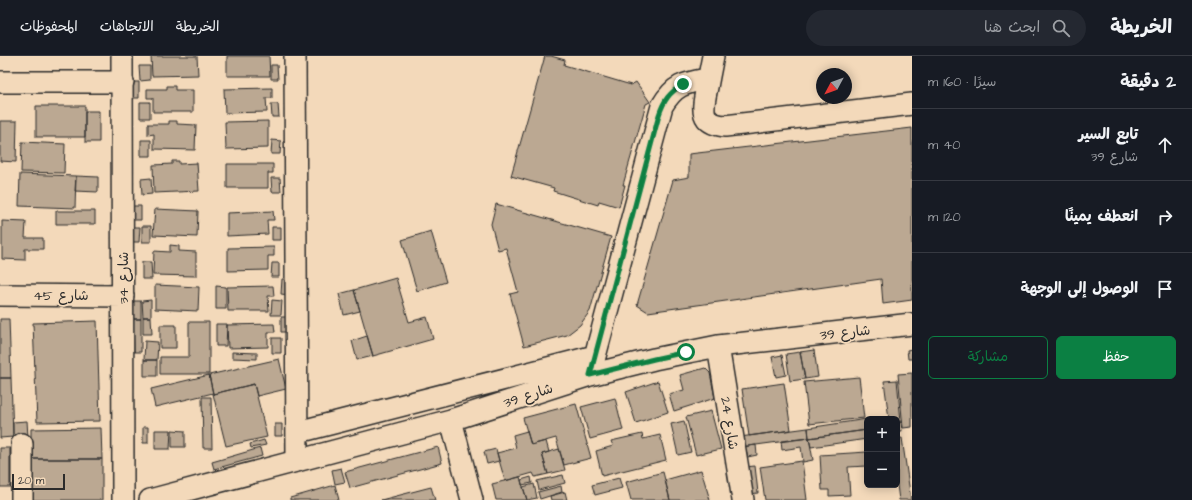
<!DOCTYPE html>
<html lang="ar">
<head>
<meta charset="utf-8">
<style>
  :root { --surface:#171b24; --page:#242831; --text:#f1f3f6; --muted:#9ea1a6; --line:#363941; --accent:#0b8043 }
  body { margin:0; font-family:"Architects Daughter","Playpen Sans Arabic",sans-serif; background:var(--page); color:var(--text); direction:rtl }
  .controls { position:absolute; right:12px; bottom:12px; display:grid; overflow:hidden; border-radius:6px; box-shadow:0 2px 10px #0003 }
  .controls button { width:36px; height:36px; display:grid; place-items:center; padding:0; border:0; border-bottom:1px solid var(--line); background:var(--surface); color:var(--text); font:20px sans-serif }
  .compass { position:absolute; left:816px; top:12px; width:36px; height:36px; border-radius:50%; background:var(--surface); box-shadow:0 2px 10px #0003; rotate:229deg }
  .scale { position:absolute; left:12px; bottom:10px; width:53px; box-sizing:border-box; padding-left:4px; border:2px solid #2b2b2b; border-top:0; font-size:11px; line-height:14px; white-space:nowrap; color:#2b2b2b; -webkit-text-stroke:3px #f3d9ba; paint-order:stroke }
  .stop { position:absolute; width:12px; height:12px; margin:-9px; border:3px solid #0b8043; border-radius:50%; background:#fff }
  .stop.end { background:#0b8043; border-color:#fff; box-shadow:0 1px 4px #0008 }
  .list { margin:0; padding:0; list-style:none }
  h2 { display:flex; justify-content:space-between; align-items:center; height:52px; margin:0; padding:0 16px; font-size:17px }
  h2 small { font-size:13px; font-weight:400; color:var(--muted) }
  .list li { display:grid; grid-template-columns:26px 1fr auto; gap:12px; align-items:center; box-sizing:border-box; height:72px; padding:0 16px; border-top:1px solid var(--line) }
  .list b { display:block; font-size:15px; white-space:nowrap }
  .list p { margin:0; font-size:13px; white-space:nowrap; color:var(--muted) }
  .list em { font-size:13px; font-style:normal; color:var(--muted) }
  .actions { display:flex; gap:8px; padding:12px 16px }
  .actions a { flex:1; padding:9px 0; border:1px solid var(--accent); border-radius:6px; text-align:center; font-size:14px; color:var(--accent) }
  .actions .main { background:var(--accent); color:#fff }
  .icon { flex:none; width:22px; height:22px; fill:none; stroke:currentColor; stroke-width:2; stroke-linecap:round; stroke-linejoin:round }
  .map { position:relative; flex:none; width:912px; height:444px; overflow:hidden; direction:ltr }
  header { display:flex; align-items:center; gap:24px; box-sizing:border-box; height:56px; padding:0 20px; background:var(--surface); border-bottom:1px solid var(--line) }
  header strong { font-size:19px }
  nav { display:flex; gap:22px; margin-inline-start:auto; font-size:14px }
  .search { width:280px; height:36px; background:var(--page); display:flex; align-items:center; gap:10px; box-sizing:border-box; padding:0 14px; border-radius:22px; color:var(--muted); font-size:15px }
  main { display:flex }
  aside { flex:1; background:var(--surface) }
  .map>svg:first-child { display:block }
</style>
</head>
<body>
<header>
<strong>الخريطة</strong>
<div class="search"><svg class="icon" aria-label="search" viewBox="0 0 24 24"><circle cx="10" cy="10" r="6"/><path d="M15 15l6 6"/></svg>ابحث هنا</div>
<nav><a>الخريطة</a><a>الاتجاهات</a><a>المحفوظات</a></nav>
</header>
<main>
<aside>
<h2>2 دقيقة<small>سيرًا · 160 m</small></h2>
<ul class="list">
<li><svg class="icon" aria-label="ahead" viewBox="0 0 24 24"><path d="M12 20V5M6 11l6-6 6 6"/></svg><div><b>تابع السير</b><p>شارع 39</p></div><em>40 m</em></li>
<li><svg class="icon" aria-label="right" viewBox="0 0 24 24"><path d="M7 20v-9h11M14 6l5 5-5 5"/></svg><div><b>انعطف يمينًا</b></div><em>120 m</em></li>
<li><svg class="icon" aria-label="arrive" viewBox="0 0 24 24"><path d="M6 21V4h12l-3 4 3 4H6"/></svg><div><b>الوصول إلى الوجهة</b></div></li>
</ul>
<div class="actions"><a class="main">حفظ</a><a>مشاركة</a></div>
</aside>
<div class="map">
<svg width="912" height="444" viewBox="0 0 912 444">
  <rect width="100%" height="100%" fill="#f3d9ba"/>
  <filter id="ink" filterUnits="userSpaceOnUse"><feTurbulence type="fractalNoise" baseFrequency=".025" numOctaves="2"/><feDisplacementMap in="SourceGraphic" scale="8" xChannelSelector="R" yChannelSelector="G"/><feConvolveMatrix kernelMatrix="1 2 1 2 8 2 1 2 1" color-interpolation-filters="sRGB"/></filter>
  <g filter="url(#ink)">
    <path fill="#bba892" stroke="#2b2b2b" d="M151 0H197L198 19 152 20Z
      M227 0H269L270 20H227Z
      M545 0H551L565 4 564 9 631 29 636 26 650 46 646 48 623 129H625L619 151 599 145 598 149 553 135 554 132 511 120Z
      M271 9H277L278 23H271Z
      M139 10H150V24L140 25Z
      M131 26H139V42H130Z
      M167 30H175V34H193V56H153V42H147V33H167Z
      M272 32V42H266L267 56 225 57 224 33Z
      M140 46H150V62H140Z
      M271 48H278L279 61H272Z
      M36 50H85V81H36Z
      M85 55H99V86H85Z
      M0 65H17L16 106 0 105Z
      M169 65H177V68L196 69 195 94 154 93V78L148 79V68H169Z
      M268 65V92L226 93 225 66Z
      M912 72V244L883 248 881 223 648 256 637 249 673 124 689 121V98Z
      M141 84H151V100H141Z
      M272 84 281 85 280 98H271Z
      M22 86 65 88 64 117 21 116Z
      M172 105H179V108L197 107 199 135 154 137 153 109 172 108Z
      M227 108H273V117H268V132H227Z
      M20 118 76 120 75 152 19 150Z
      M76 120 98 121V136L75 135Z
      M151 122 152 138 142 139 141 123Z
      M271 122H280L281 136H272Z
      M496 148 611 181 590 255 580 269 567 279 524 290 510 238 518 236 506 192 498 194 491 168Z
      M131 150H141V164H131Z
      M155 153 198 155 197 181 153 179Z
      M56 155H95V168H56Z
      M273 155 274 164H267L268 178 227 180V157Z
      M2 165 26 166 25 182H43V193H25V204L2 203Z
      M142 170H151V186H142Z
      M132 171H140L139 186H131Z
      M272 171H281V184H272Z
      M431 175 446 226 417 235 402 184Z
      M170 189 179 190V195L196 196V220L153 219 154 195 170 196Z
      M274 191V200H268V214L228 215V192Z
      M142 206H151L152 223H142Z
      M272 207H279V221H271Z
      M396 222 409 266 427 261 433 283 373 300 354 234Z
      M282 223H289V239L281 238Z
      M155 229 199 231 198 255 155 253Z
      M216 230 226 231V253H216Z
      M273 230 274 240H268L269 255H228L227 231Z
      M354 234 360 255 344 259 339 238Z
      M151 244V261H143L142 245Z
      M272 244 282 245 281 259H271Z
      M133 245H141V263H133Z
      M143 261H151L152 278H143Z
      M281 261H290V276H281Z
      M0 263H9L11 322H0Z
      M133 263H141V296H134Z
      M97 265 100 365 37 366 33 267Z
      M189 266H209V318H160V301H189Z
      M216 268H227L226 290H216Z
      M274 268 275 276H268V291L228 292 227 269Z
      M160 269H176V292H160Z
      M367 280 373 300 357 304 352 285Z
      M272 282H281V297H272Z
      M145 285 158 286 157 304H144Z
      M912 293V303H908L907 294Z
      M814 294 818 321 805 323 800 296Z
      M232 296 257 297V303L232 302Z
      M800 296 805 323 790 325 786 298Z
      M782 299 786 319 776 321 772 301Z
      M279 303 286 333 257 340 254 328 213 338 209 319Z
      M144 304H157V320H144Z
      M705 312 710 317 715 342 674 355 669 338 684 334 680 319Z
      M912 317V371L903 372 898 318Z
      M209 319 213 337 155 351 151 333Z
      M859 321 864 362 809 368 804 326Z
      M0 322H11L13 381 0 382Z
      M897 324 901 366 897 367V363H889L884 325Z
      M658 325 668 356 636 367 626 336Z
      M784 327 791 374 749 380 742 333Z
      M254 328 267 381 226 390 213 338Z
      M202 341H211L212 392H203Z
      M615 342 623 374 590 383 581 351Z
      M576 348 591 402 564 409 556 382 531 389 523 362Z
      M711 355 721 393 696 399 686 361Z
      M867 363V374L809 382 808 372Z
      M27 365 28 381H13V366Z
      M684 365 691 396 678 399 671 368Z
      M901 366 902 375H897V367Z
      M275 368H282V380H275Z
      M143 371H148V387H143Z
      M101 372 102 403H31V373Z
      M808 372 809 382 741 391 740 381Z
      M155 374H171L170 393H155Z
      M172 374 185 375V391H172Z
      M867 374V383L811 391 809 382Z
      M527 375 531 389 546 385 549 396 542 398 548 418 535 421 533 417 505 425 497 397 516 392 513 379Z
      M642 378 643 383 660 379 666 404 602 420 596 395 613 390 611 385Z
      M809 382 813 404 803 406 801 391 782 394 781 385Z
      M902 382 911 444H899L897 429V383Z
      M264 384 266 389 251 392 250 388Z
      M756 389 757 399 743 402 741 391Z
      M438 391 442 407 350 432 345 416Z
      M0 392H10V431H0Z
      M260 392 262 400 214 413 212 406Z
      M496 393 499 405 487 408 484 396Z
      M559 393 565 414 548 418 542 398Z
      M867 396V410L848 411 850 439 829 440V434H822L820 399Z
      M31 403H102V444H32Z
      M802 405 807 444H765L760 411Z
      M755 410 758 437 748 438 745 411Z
      M341 412 345 426 335 428 332 414Z
      M701 414 710 444H670L665 424Z
      M663 416 670 444H631L626 426Z
      M563 419 565 427 539 434 537 425Z
      M520 421 527 444H496L492 428Z
      M531 421 532 427 522 429 521 424Z
      M619 422 622 432 595 439 592 429Z
      M534 428 537 442 527 444 523 431Z
      M335 429 339 444H290V442Z
      M561 430 562 436 540 443 538 436Z
      M431 431 435 444H381Z
      M565 436 567 444H551L550 440Z"/>
    <g fill="none" stroke-linecap="round" stroke-linejoin="round">
      <defs>
        <path id="minor" d="M122 0 123 444
          M295 0 297 405
          M713 0C711 10 709 20 707 31 703 51 698 67 725 70L912 48
          M0 26H123
          M0 239 123 240
          M718 290 743 444
          M590 319 662 50C675 28 685 27 708 23
          M451 364 472 444
          M298 376 595 300
          M22 444V388
          M150 444 451 364 590 319 654 303 718 290 912 268"/>
      </defs>
      <use href="#minor" stroke="#2b2b2b" stroke-width="24"/>
      <use href="#minor" stroke="#f3d9ba" stroke-width="21"/>
    </g>
  </g>
  <g fill="none" stroke-linecap="round" stroke-linejoin="round" filter="url(#ink)">
    <path stroke="#0b8043" stroke-width="5" d="M683 28C669 37 664 44 659 59L590 319 654 303 686 296"/>
  </g>
  <g text-anchor="middle" stroke-width="3.5" stroke-linejoin="round" paint-order="stroke">
    <g font-size="14" fill="#2b2b2b" stroke="#f3d9ba">
      <text transform="translate(123 222) rotate(-90)" y="5">شارع 34</text>
      <text x="61" y="244">شارع 45</text>
      <text transform="translate(845 276) rotate(-6)" y="5">شارع 39</text>
      <text transform="translate(528 339) rotate(-18)" y="5">شارع 39</text>
      <text transform="translate(730 367) rotate(81)" y="5">شارع 24</text>
    </g>
  </g>
</svg>
<div class="controls">
<button>+</button>
<button>−</button>
</div>
<svg class="compass" viewBox="-18 -18 36 36"><path d="M0-13l5 13h-10z" fill="#e53935"/><path d="M0 13l5-13h-10z" fill="#9ea1a6"/></svg>
<div class="scale">20 m</div>
<div class="stop" style="left:686px;top:296px"></div>
<div class="stop end" style="left:683px;top:28px"></div>
</div>
</main>
</body>
</html>
